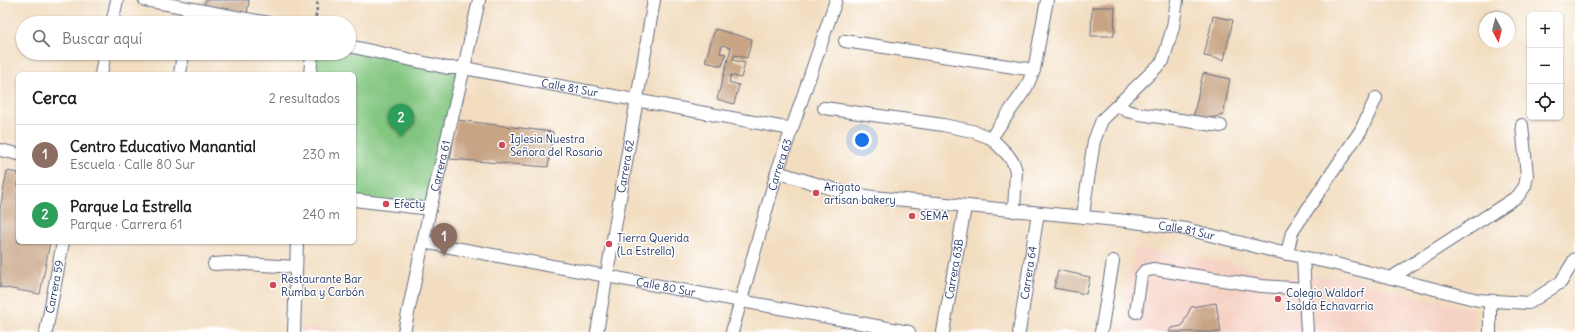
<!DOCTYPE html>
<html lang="es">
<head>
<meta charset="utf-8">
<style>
  :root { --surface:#fff; --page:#f6f6f6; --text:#202124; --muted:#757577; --line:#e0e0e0; --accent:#db2777 }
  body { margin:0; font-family:Delius,sans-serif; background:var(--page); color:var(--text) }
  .controls { position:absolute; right:12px; top:12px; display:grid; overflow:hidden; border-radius:6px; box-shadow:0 1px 3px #0004 }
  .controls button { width:36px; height:36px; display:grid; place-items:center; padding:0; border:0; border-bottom:1px solid var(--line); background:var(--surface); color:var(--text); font:20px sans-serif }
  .compass { position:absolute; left:1479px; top:12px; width:36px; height:36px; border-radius:50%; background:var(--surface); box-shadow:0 1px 3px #0004; rotate:173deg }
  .you { position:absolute; left:862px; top:140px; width:14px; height:14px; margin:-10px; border:3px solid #fff; border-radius:50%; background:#1a73e8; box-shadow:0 0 0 6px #1a73e833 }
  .badge { display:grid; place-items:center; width:26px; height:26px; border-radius:50%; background:var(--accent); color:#fff; font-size:13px; font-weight:700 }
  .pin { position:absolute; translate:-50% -33px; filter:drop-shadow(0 1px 2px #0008) }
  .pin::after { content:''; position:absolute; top:21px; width:14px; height:12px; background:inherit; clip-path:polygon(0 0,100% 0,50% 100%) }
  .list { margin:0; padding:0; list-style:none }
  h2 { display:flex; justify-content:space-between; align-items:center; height:52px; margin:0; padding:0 16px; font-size:17px }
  h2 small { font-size:13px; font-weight:400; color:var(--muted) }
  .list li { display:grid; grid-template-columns:26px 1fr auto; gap:12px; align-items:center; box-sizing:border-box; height:60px; padding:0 16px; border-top:1px solid var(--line) }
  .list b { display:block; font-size:15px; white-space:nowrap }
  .list p { margin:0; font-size:13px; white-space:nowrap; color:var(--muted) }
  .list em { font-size:13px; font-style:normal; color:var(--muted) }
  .icon { flex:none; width:22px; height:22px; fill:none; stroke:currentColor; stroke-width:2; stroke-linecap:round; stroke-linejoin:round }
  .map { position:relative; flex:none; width:1575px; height:332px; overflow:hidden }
  .search { position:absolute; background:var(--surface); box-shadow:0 1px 3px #0004; left:16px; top:16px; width:340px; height:44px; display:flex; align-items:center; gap:10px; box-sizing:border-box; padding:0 14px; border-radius:22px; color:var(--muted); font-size:15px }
  .panel { position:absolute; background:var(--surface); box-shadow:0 1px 3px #0004; left:16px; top:72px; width:340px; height:172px; border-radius:6px }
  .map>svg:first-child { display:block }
</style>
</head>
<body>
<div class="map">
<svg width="1575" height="332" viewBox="0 0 1575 332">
  <rect width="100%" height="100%" fill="#fff"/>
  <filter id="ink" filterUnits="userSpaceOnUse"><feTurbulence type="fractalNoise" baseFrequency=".025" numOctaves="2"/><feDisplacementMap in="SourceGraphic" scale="8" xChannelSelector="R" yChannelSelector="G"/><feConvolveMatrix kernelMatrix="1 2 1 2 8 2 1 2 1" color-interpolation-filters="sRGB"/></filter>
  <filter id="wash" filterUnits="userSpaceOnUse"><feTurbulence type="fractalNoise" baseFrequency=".012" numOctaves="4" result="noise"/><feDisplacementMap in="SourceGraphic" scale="16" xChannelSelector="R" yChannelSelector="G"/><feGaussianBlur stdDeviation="0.9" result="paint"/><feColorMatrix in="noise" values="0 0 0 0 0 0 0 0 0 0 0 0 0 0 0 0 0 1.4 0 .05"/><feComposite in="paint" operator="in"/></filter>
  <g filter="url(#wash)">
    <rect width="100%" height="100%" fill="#f2ddc0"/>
    <path fill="#f6d2c4" d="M1135 248 1226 262 1285 278 1351 276 1388 290 1473 309V332H1123L1119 331Z
      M297 326 337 331 338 332H297Z"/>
    <path fill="#83c680" stroke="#4f7a6f" d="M349 46 464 68 430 209 354 200V74H310L312 53H349Z"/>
    <g id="blocks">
      <path fill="#c8a485" d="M206 0H249L247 15 203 7Z
        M1092 7H1115L1114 36H1091Z
        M1213 16 1233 20 1224 60 1204 56Z
        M715 29 752 39 747 58 735 55 733 60 745 63 741 78 731 75 729 82 739 85 734 104 717 99 731 48 722 45 720 53 726 54 722 66 705 62Z
        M1203 73 1230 79 1223 115 1192 122Z
        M457 120 553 132 548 167 450 159Z
        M7 171 18 173V242H50L40 294 0 287V209Z
        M1058 270 1090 277 1086 294 1054 288Z
        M1216 303 1221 332H1169L1171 328 1182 326 1191 307Z"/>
    </g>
  </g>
  <g filter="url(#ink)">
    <use href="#blocks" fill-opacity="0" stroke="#666c80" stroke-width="1"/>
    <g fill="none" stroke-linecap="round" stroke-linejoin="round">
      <defs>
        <g id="minor">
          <path d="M145 0 269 23"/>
          <path d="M112 23 117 0"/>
          <path d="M189 23 191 9"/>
          <path d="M845 41 1034 70"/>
          <path id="s1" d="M349 46 448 68H464L791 129"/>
          <path d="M101 74 105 53"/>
          <path d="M180 74 183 53"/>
          <path d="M310 74 312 53"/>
          <path d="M1118 105 1127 111 1140 114 1221 126"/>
          <path d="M824 108 943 125 972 131 991 138 1007 154 1013 162 1016 171 1014 211"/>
          <path d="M991 138 1026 88 1034 70 1047 0"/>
          <path d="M0 150 18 154"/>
          <path id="s2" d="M777 172 846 193 873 197 1127 221 1186 229 1274 251 1336 264 1478 300 1529 303 1561 282 1575 259"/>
          <path d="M354 200 430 209"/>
          <path d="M1083 217 1085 199 1094 141 1102 120 1163 61 1173 27 1177 0"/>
          <path id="s3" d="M423 242 909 332"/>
          <path d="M1287 254 1292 232 1361 130 1376 98"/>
          <path d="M1303 257 1307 332"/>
          <path d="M214 264 228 263 296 267"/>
          <path d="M1391 278 1518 196 1525 186 1527 175 1522 125"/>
          <path d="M1490 301V332"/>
          <path d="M1136 312 1141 276 1145 271 1153 269 1261 286 1305 289"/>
          <path id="s4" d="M46 332 63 242"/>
          <path d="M294 332 297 242"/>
          <path id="s5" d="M404 332 430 209 464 68 479 0"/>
          <path id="s6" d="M597 332 654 0"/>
          <path id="s7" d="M732 332 777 172 836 0"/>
          <path id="s8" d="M943 332 965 207"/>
          <path id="s9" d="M1019 332 1038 213"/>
          <path d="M1101 332 1113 261"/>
        </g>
      </defs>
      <use href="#minor" stroke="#666c80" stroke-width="14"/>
      <path stroke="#666c80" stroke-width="2.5" stroke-dasharray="3 3" stroke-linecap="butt" d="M315 23 318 0"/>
      <use href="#minor" stroke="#fff" stroke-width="12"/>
    </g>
  </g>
  <g fill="#d1495b" stroke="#fff" stroke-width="1.5">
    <circle cx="502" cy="145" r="4"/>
    <circle cx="816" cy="193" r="4"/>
    <circle cx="386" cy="204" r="4"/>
    <circle cx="912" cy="216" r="4"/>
    <circle cx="609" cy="244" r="4"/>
    <circle cx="273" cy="285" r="4"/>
    <circle cx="1278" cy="299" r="4"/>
  </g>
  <g text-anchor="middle" stroke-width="3" stroke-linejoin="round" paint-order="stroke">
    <g font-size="11" fill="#1b2f5e" stroke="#fff">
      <text dy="4" stroke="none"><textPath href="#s1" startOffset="225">Calle 81 Sur</textPath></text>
      <text dy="4" stroke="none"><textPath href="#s7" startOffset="174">Carrera 63</textPath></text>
      <text dy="4" stroke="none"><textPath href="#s5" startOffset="170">Carrera 61</textPath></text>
      <text dy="4" stroke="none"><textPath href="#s6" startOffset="168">Carrera 62</textPath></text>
      <text dy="4" stroke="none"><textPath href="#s2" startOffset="415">Calle 81 Sur</textPath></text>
      <text dy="4" stroke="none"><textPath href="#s8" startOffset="64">Carrera 63B</textPath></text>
      <text dy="4" stroke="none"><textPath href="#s9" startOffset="60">Carrera 64</textPath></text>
      <text dy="4" stroke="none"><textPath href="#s4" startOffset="46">Carrera 59</textPath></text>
      <text dy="4" stroke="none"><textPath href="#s3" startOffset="247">Calle 80 Sur</textPath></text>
    </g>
    <g font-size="11" fill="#1b2f5e" stroke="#fff" text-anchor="start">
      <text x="510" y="143">Iglesia Nuestra<tspan x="510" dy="13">Señora del Rosario</tspan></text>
      <text x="824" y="191">Arigato<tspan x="824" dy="13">artisan bakery</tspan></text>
      <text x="394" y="208">Efecty</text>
      <text x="920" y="220">SEMA</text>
      <text x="617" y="242">Tierra Querida<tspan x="617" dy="13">(La Estrella)</tspan></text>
      <text x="281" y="283">Restaurante Bar<tspan x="281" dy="13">Rumba y Carbón</tspan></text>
      <text x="1286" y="297">Colegio Waldorf<tspan x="1286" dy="13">Isolda Echavarría</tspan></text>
    </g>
  </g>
</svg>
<div class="controls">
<button>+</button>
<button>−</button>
<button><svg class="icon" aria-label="locate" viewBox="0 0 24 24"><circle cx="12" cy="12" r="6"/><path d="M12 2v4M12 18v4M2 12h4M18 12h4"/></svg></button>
</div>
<svg class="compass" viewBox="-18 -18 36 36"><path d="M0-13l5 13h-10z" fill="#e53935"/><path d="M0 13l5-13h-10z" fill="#757577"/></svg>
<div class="you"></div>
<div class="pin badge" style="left:444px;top:256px;background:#8d6e63">1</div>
<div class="pin badge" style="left:401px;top:137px;background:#2e9e5b">2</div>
<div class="search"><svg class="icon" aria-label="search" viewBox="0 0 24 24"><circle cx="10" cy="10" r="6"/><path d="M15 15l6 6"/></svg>Buscar aquí</div>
<section class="panel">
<h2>Cerca<small>2 resultados</small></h2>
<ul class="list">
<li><span class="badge" style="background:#8d6e63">1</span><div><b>Centro Educativo Manantial</b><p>Escuela · Calle 80 Sur</p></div><em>230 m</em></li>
<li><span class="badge" style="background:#2e9e5b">2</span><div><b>Parque La Estrella</b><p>Parque · Carrera 61</p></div><em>240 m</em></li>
</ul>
</section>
</div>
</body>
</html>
